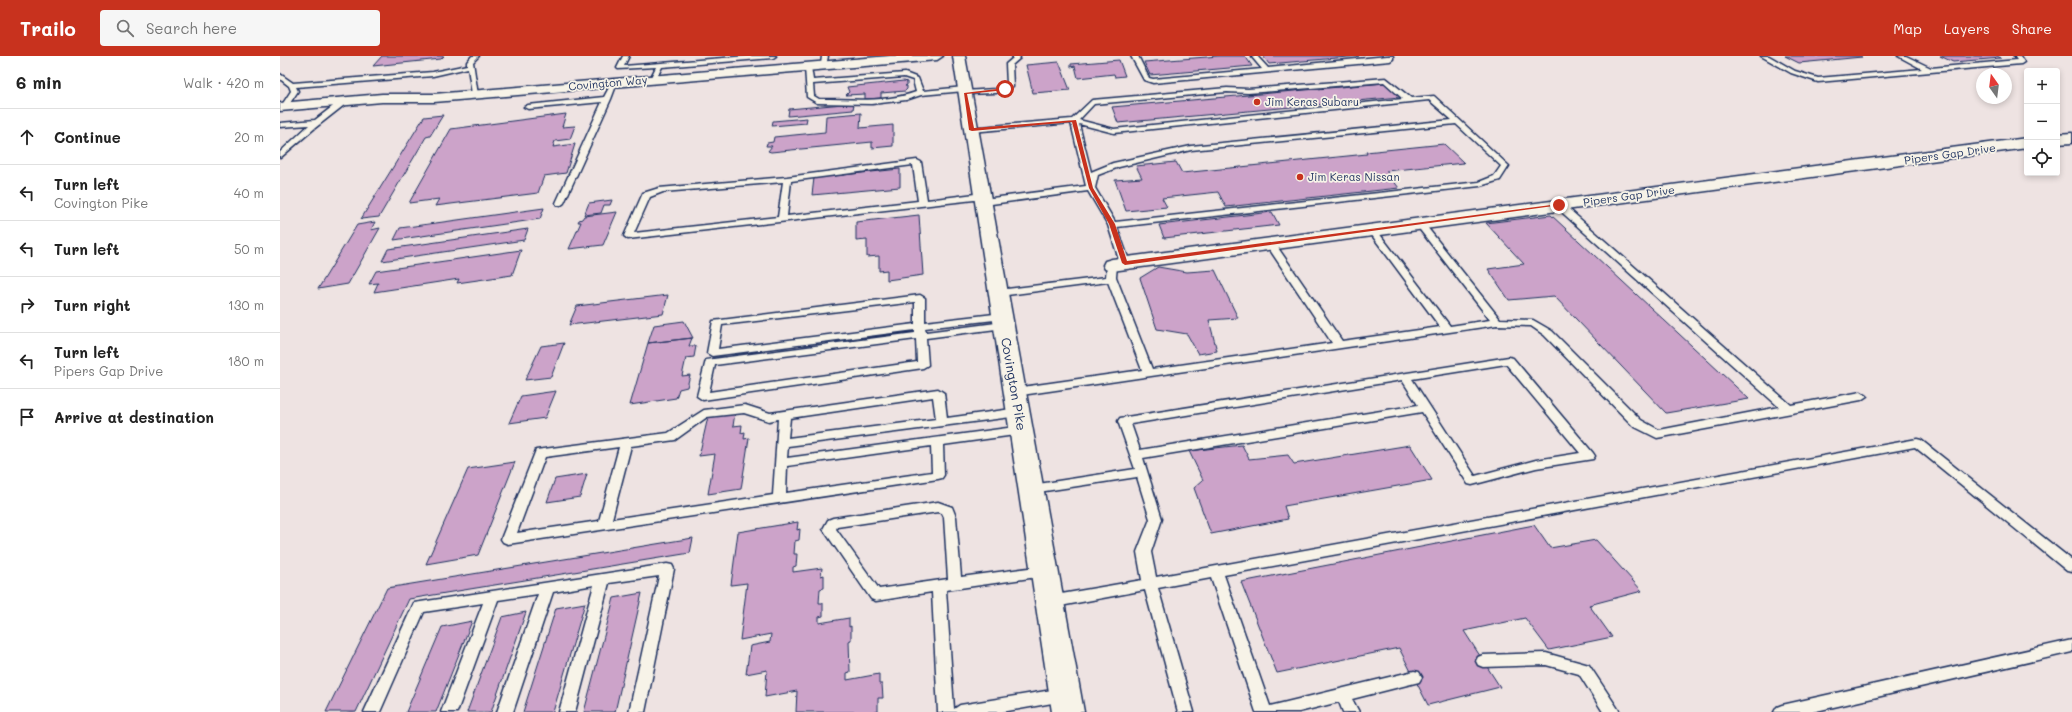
<!DOCTYPE html>
<html lang="en">
<head>
<meta charset="utf-8">
<style>
  :root { --surface:#fff; --page:#f6f6f6; --text:#222; --muted:#767676; --line:#e0e0e0; --accent:#c8321e }
  body { margin:0; font-family:Mali,sans-serif; background:var(--page); color:var(--text) }
  .controls { position:absolute; right:12px; top:12px; display:grid; overflow:hidden; border-radius:4px; box-shadow:0 2px 6px #0003 }
  .controls button { width:36px; height:36px; display:grid; place-items:center; padding:0; border:0; border-bottom:1px solid var(--line); background:var(--surface); color:var(--text); font:20px sans-serif }
  .compass { position:absolute; left:1696px; top:12px; width:36px; height:36px; border-radius:50%; background:var(--surface); box-shadow:0 2px 6px #0003; rotate:346deg }
  .stop { position:absolute; width:12px; height:12px; margin:-9px; border:3px solid #c8321e; border-radius:50%; background:#fff }
  .stop.end { background:#c8321e; border-color:#fff; box-shadow:0 1px 4px #0008 }
  .list { margin:0; padding:0; list-style:none }
  h2 { display:flex; justify-content:space-between; align-items:center; height:52px; margin:0; padding:0 16px; font-size:17px }
  h2 small { font-size:13px; font-weight:400; color:var(--muted) }
  .list li { display:grid; grid-template-columns:26px 1fr auto; gap:12px; align-items:center; box-sizing:border-box; height:56px; padding:0 16px; border-top:1px solid var(--line) }
  .list b { display:block; font-size:15px; white-space:nowrap }
  .list p { margin:0; font-size:13px; white-space:nowrap; color:var(--muted) }
  .list em { font-size:13px; font-style:normal; color:var(--muted) }
  .icon { flex:none; width:22px; height:22px; fill:none; stroke:currentColor; stroke-width:2; stroke-linecap:round; stroke-linejoin:round }
  .map { position:relative; flex:none; width:1792px; height:656px; overflow:hidden }
  header { display:flex; align-items:center; gap:24px; box-sizing:border-box; height:56px; padding:0 20px; background:var(--accent); color:#fff }
  header strong { font-size:19px }
  nav { display:flex; gap:22px; margin-inline-start:auto; font-size:14px }
  .search { width:280px; height:36px; background:var(--page); display:flex; align-items:center; gap:10px; box-sizing:border-box; padding:0 14px; border-radius:4px; color:var(--muted); font-size:15px }
  main { display:flex }
  aside { flex:1; background:var(--surface) }
  .map>svg:first-child { display:block }
</style>
</head>
<body>
<header>
<strong>Trailo</strong>
<div class="search"><svg class="icon" aria-label="search" viewBox="0 0 24 24"><circle cx="10" cy="10" r="6"/><path d="M15 15l6 6"/></svg>Search here</div>
<nav><a>Map</a><a>Layers</a><a>Share</a></nav>
</header>
<main>
<aside>
<h2>6 min<small>Walk · 420 m</small></h2>
<ul class="list">
<li><svg class="icon" aria-label="ahead" viewBox="0 0 24 24"><path d="M12 20V5M6 11l6-6 6 6"/></svg><div><b>Continue</b></div><em>20 m</em></li>
<li><svg class="icon" aria-label="left" viewBox="0 0 24 24"><path d="M17 20v-9H6M10 6l-5 5 5 5"/></svg><div><b>Turn left</b><p>Covington Pike</p></div><em>40 m</em></li>
<li><svg class="icon" aria-label="left" viewBox="0 0 24 24"><path d="M17 20v-9H6M10 6l-5 5 5 5"/></svg><div><b>Turn left</b></div><em>50 m</em></li>
<li><svg class="icon" aria-label="right" viewBox="0 0 24 24"><path d="M7 20v-9h11M14 6l5 5-5 5"/></svg><div><b>Turn right</b></div><em>130 m</em></li>
<li><svg class="icon" aria-label="left" viewBox="0 0 24 24"><path d="M17 20v-9H6M10 6l-5 5 5 5"/></svg><div><b>Turn left</b><p>Pipers Gap Drive</p></div><em>180 m</em></li>
<li><svg class="icon" aria-label="arrive" viewBox="0 0 24 24"><path d="M6 21V4h12l-3 4 3 4H6"/></svg><div><b>Arrive at destination</b></div></li>
</ul>
</aside>
<div class="map">
<svg width="1792" height="656" viewBox="0 0 1792 656">
  <rect width="100%" height="100%" fill="#eee3e2"/>
  <filter id="ink" filterUnits="userSpaceOnUse"><feTurbulence type="fractalNoise" baseFrequency=".025" numOctaves="2"/><feDisplacementMap in="SourceGraphic" scale="8" xChannelSelector="R" yChannelSelector="G"/><feConvolveMatrix kernelMatrix="1 2 1 2 8 2 1 2 1" color-interpolation-filters="sRGB"/></filter>
  <g filter="url(#ink)">
    <path fill="#cca3c9" stroke="#1b2f5e" d="M102 0H164L161 3 93 10Z
      M939 0H965L972 10 870 19 864 6Z
      M983 0H1079L989 8Z
      M1505 0H1580L1582 1 1519 7Z
      M1660 0H1717L1721 2 1673 6Z
      M839 4 845 20 835 21 834 18 798 22 795 10 791 11V8Z
      M779 6 790 34 753 37 746 9Z
      M624 25 627 26V29L625 30H627V33L625 35 601 37V42L585 43V38L566 39 569 36 567 31Z
      M1105 27 1120 41 838 67 832 51Z
      M574 47 573 54 508 60 509 53Z
      M581 57 580 72 613 69V90L592 92V86L491 96 488 95 492 90H486L487 87 493 86 494 81 545 76 546 60Z
      M286 58 282 71 295 70 290 83 275 85 273 91 295 88 286 117 264 120 258 137 155 150 159 143 129 147 171 73Z
      M163 59 150 80 146 81 99 161 81 163 144 61Z
      M527 62 526 67 492 70 493 65Z
      M1164 88 1184 107 1106 115 1119 132 946 151 938 136 882 142 887 151 846 155 835 124 862 122 856 110 896 106 902 117 1087 98 1086 96Z
      M620 113V131L532 139 534 122Z
      M332 144 330 149H324L321 157 304 159 309 147Z
      M264 152 260 163 114 184 120 172Z
      M337 156 323 189 289 193 301 166H298L299 164 302 163 304 160Z
      M992 156 999 169 884 182 879 169Z
      M639 159 643 219 607 224V214L599 215V200L587 201V184L576 185V166Z
      M1271 159 1469 343 1386 357 1274 240 1229 244 1208 213 1244 208 1206 167Z
      M95 166 91 174 100 172 68 228 38 233 77 169Z
      M248 173 244 184 102 205 108 193Z
      M241 194 232 219 177 227 179 223 94 236 98 227 89 228 96 215Z
      M878 211 907 216 935 214 958 262 929 264 937 295 918 298 907 278 877 273 860 222Z
      M388 239 383 258 289 269 297 250Z
      M404 265 413 282 368 287 374 269Z
      M412 282 409 290H416L414 301 406 302 402 320 410 319 407 331 399 333 396 342 350 349 368 287Z
      M284 287 271 321 245 324 261 290Z
      M276 335 265 362 229 367 241 340Z
      M455 357 453 370 462 369 461 377 465 376 464 383 469 382 461 433 428 438 435 398 419 400 428 361Z
      M962 389 969 403 1008 399 1014 408 1130 389 1152 424 1004 450 1008 463 931 478 914 432 923 424 909 395Z
      M235 406 198 499 146 508 188 413Z
      M307 418 300 441 267 446 275 423Z
      M518 466 517 474 520 473 519 484 515 485 514 498H517L516 510 513 511V516L542 512 541 520 544 519V532L540 533 539 547H543V560L539 561V567L569 562V571L571 570V584L569 585 570 616 567 617V624L599 618V628H602L603 642H598V656H516L517 635 485 641 487 614 466 618 470 590 490 586 491 578 460 584 467 527 451 529 458 476Z
      M1254 469 1270 492 1316 484 1362 535 1309 549 1332 581 1269 594 1245 562 1184 575 1220 631 1148 649 1119 592 997 617 961 526Z
      M413 482 410 497 129 543 76 656H46L107 532Z
      M362 537 335 656H304L334 542Z
      M305 547 273 656H243L276 552Z
      M246 556 211 656H187L222 561Z
      M192 565 156 656H126L162 571Z"/>
    <g fill="none" stroke-linecap="round" stroke-linejoin="round">
      <defs>
        <path id="lane" d="M192 0H199L193 6 198 39 192 38 188 12 153 20 16 31 18 35 6 53 0 52 11 35 9 30 0 23V18L13 27 153 16 187 9V6Z
          M343 0H349L344 10 468 0H496L493 2 382 11 376 23 373 25 370 23 376 11 338 13 337 12Z
          M542 0H548L546 10 541 9Z
          M733 0H739L740 2 732 9 733 30 716 37 683 38 681 37 685 35 715 33 727 28 726 8 733 2Z
          M851 0H858L869 22 873 23 982 13 971 0H977L988 12 1107 0H1113V3L1110 5 873 27 864 24Z
          M1481 0H1489L1515 15 1538 22 1642 13 1618 0H1626L1651 12 1737 4 1734 0H1740L1744 6 1741 8 1538 26 1511 17Z
          M528 9 531 11 533 24 625 17 638 22 643 35 684 31 687 33 684 35 641 39 626 44 592 48 537 47 527 41 525 11ZM624 21 633 24 636 36C605 47 571 43 539 43L534 40 533 28Z
          M1106 22 1131 42 1154 40 1229 110 1220 124 1200 130 837 171 850 207 845 210 840 207 828 169 808 135 704 149 700 146 704 143 806 130 791 67 692 76 688 74 689 72 792 63 812 44 947 32 968 33ZM1104 26 1123 43 834 73 799 64 814 48 947 36 968 37ZM1149 44 1172 64 911 90 833 107 811 116 799 68 834 77ZM1176 68 1221 110 1214 120 1199 126 835 166 815 132 818 119 839 111 911 94Z
          M332 26 337 27 331 43 284 147 280 150 277 149 276 147 322 46 248 53 244 51 248 49 324 41Z
          M61 44 68 46 35 72 0 102V96L29 69 0 71V67L35 64Z
          M637 104 641 106 647 144 703 137 707 140 703 143 348 183 344 180 363 137 379 132 507 121ZM633 109 638 145 507 160 511 125ZM503 126 498 161 354 177 370 141 383 136Z
          M1279 146 1282 147 1511 349 1581 336 1587 340 1581 344 1377 382 1353 370 1264 279 1251 270 1217 269 735 340 729 336 735 332 862 314 828 226 719 240 714 237 719 234 826 221 827 209 832 206 837 209 836 221 872 313 1052 287 986 188 991 185 994 186 1062 285 1160 271 1088 174 1092 171 1095 172 1170 270 1210 264 1137 170V166H1143L1220 263 1253 264 1272 275 1361 364 1379 374 1499 351 1276 151 1275 149Z
          M640 239 645 242V266L723 257 728 260 723 263 645 272 646 276 724 266 729 269 724 272 646 282 648 309 643 312 423 344 417 340 426 304 635 277V274L432 300 427 297 433 265ZM635 246V268L438 293 442 269ZM636 283 637 306 429 336 435 309Z
          M1229 301 1233 302 1313 397 1315 400 1313 403 1256 412 1192 429 1188 428 1142 356 863 402 882 463 871 496 876 521 1637 383 1641 384 1792 504V516L1787 515 1635 391 944 519 990 650 1134 615 1139 616 1142 621 1139 626 1072 643 1079 656H1063L1059 646 1019 656H976L931 522 878 532 914 656H898L865 534 770 552 765 550 763 546 765 542 770 540 862 524 857 496 870 463 857 421 752 437 748 436 746 433 748 430 752 429 855 413 838 365 840 362ZM1226 308 1300 397 1256 404 1195 420 1132 323ZM1122 324 1138 349 860 394 851 368Z
          M658 333 664 337 667 362 739 352 745 356 739 360 508 390 507 402 742 370 748 374 742 378 663 389 664 419 662 422 658 423 228 488 223 486 221 483 256 394 388 377 424 354 465 349 490 357ZM653 341 656 363 508 382 510 362ZM464 357 489 365 498 363 493 439 332 463 351 390 395 384 427 361ZM651 390 652 416 506 437 507 410ZM339 391 319 465 237 477 265 401Z
          M658 446 672 451 676 461 681 521 764 510 769 511 771 515 769 519 764 520 666 534 674 653 680 649 784 632 789 634 792 639 789 644 722 656H658L652 536 596 545 591 543 543 473 548 464 553 462ZM658 456 662 457 664 461 668 523 599 533 556 473 557 471Z
          M387 508 392 509 394 513 365 656H349L379 520 329 527 295 656H279L314 529 273 536 233 656H217L258 538 218 544 177 656H161L203 547 144 556 100 656H84L134 547Z
          M1792 584V596L1532 656H1494L1497 651 1502 649Z
          M1266 597 1309 609 1340 656H1323L1299 618 1266 609 1203 611 1198 609 1196 605 1198 601 1203 599Z"/>
        <path id="street" d="M610 0H663L657 4 154 46H102L0 55V47L102 38H154Z
          M1792 77V87L1777 88V78Z
          M1747 82V92L832 215 825 213 823 209 825 205 832 203Z"/>
        <path id="primary" d="M673 0H685L804 656H772Z"/>
      </defs>
      <use href="#lane" stroke="#1b2f5e" stroke-width="3"/>
      <use href="#street" stroke="#1b2f5e" stroke-width="3"/>
      <use href="#primary" stroke="#1b2f5e" stroke-width="3"/>
      <use href="#lane" fill="#f7f3e8" fill-rule="evenodd"/>
      <use href="#street" fill="#f7f3e8" fill-rule="evenodd"/>
      <use href="#primary" fill="#f7f3e8" fill-rule="evenodd"/>
    </g>
  </g>
  <path fill="#c8321e" d="M725 32 726 34 687 38 694 72 796 64 813 132 835 168 847 205 1279 148 1281 149 845 209 842 207 829 168 809 132 792 66 692 75 689 74 684 37Z"/>
  <g fill="#c8321e" stroke="#f7f3e8" stroke-width="1.5">
    <circle cx="977" cy="46" r="4"/>
    <circle cx="1020" cy="121" r="4"/>
  </g>
  <g text-anchor="middle" stroke-width="3.5" stroke-linejoin="round" paint-order="stroke">
    <g font-size="11" fill="#1b2f5e" stroke="#f7f3e8">
      <text transform="translate(328 27) rotate(-5)" y="4">Covington Way</text>
      <text transform="translate(1670 98) rotate(-8)" y="4">Pipers Gap Drive</text>
      <text transform="translate(1349 140) rotate(-8)" y="4">Pipers Gap Drive</text>
    </g>
    <g font-size="11" fill="#1b2f5e" stroke="#f7f3e8" text-anchor="start">
      <text x="985" y="50">Jim Keras Subaru</text>
      <text x="1028" y="125">Jim Keras Nissan</text>
    </g>
    <g font-size="13" fill="#1b2f5e" stroke="#f7f3e8">
      <text transform="translate(734 328) rotate(80)" y="5">Covington Pike</text>
    </g>
  </g>
</svg>
<div class="controls">
<button>+</button>
<button>−</button>
<button><svg class="icon" aria-label="locate" viewBox="0 0 24 24"><circle cx="12" cy="12" r="6"/><path d="M12 2v4M12 18v4M2 12h4M18 12h4"/></svg></button>
</div>
<svg class="compass" viewBox="-18 -18 36 36"><path d="M0-13l5 13h-10z" fill="#e53935"/><path d="M0 13l5-13h-10z" fill="#767676"/></svg>
<div class="stop" style="left:725px;top:33px"></div>
<div class="stop end" style="left:1279px;top:149px"></div>
</div>
</main>
</body>
</html>
